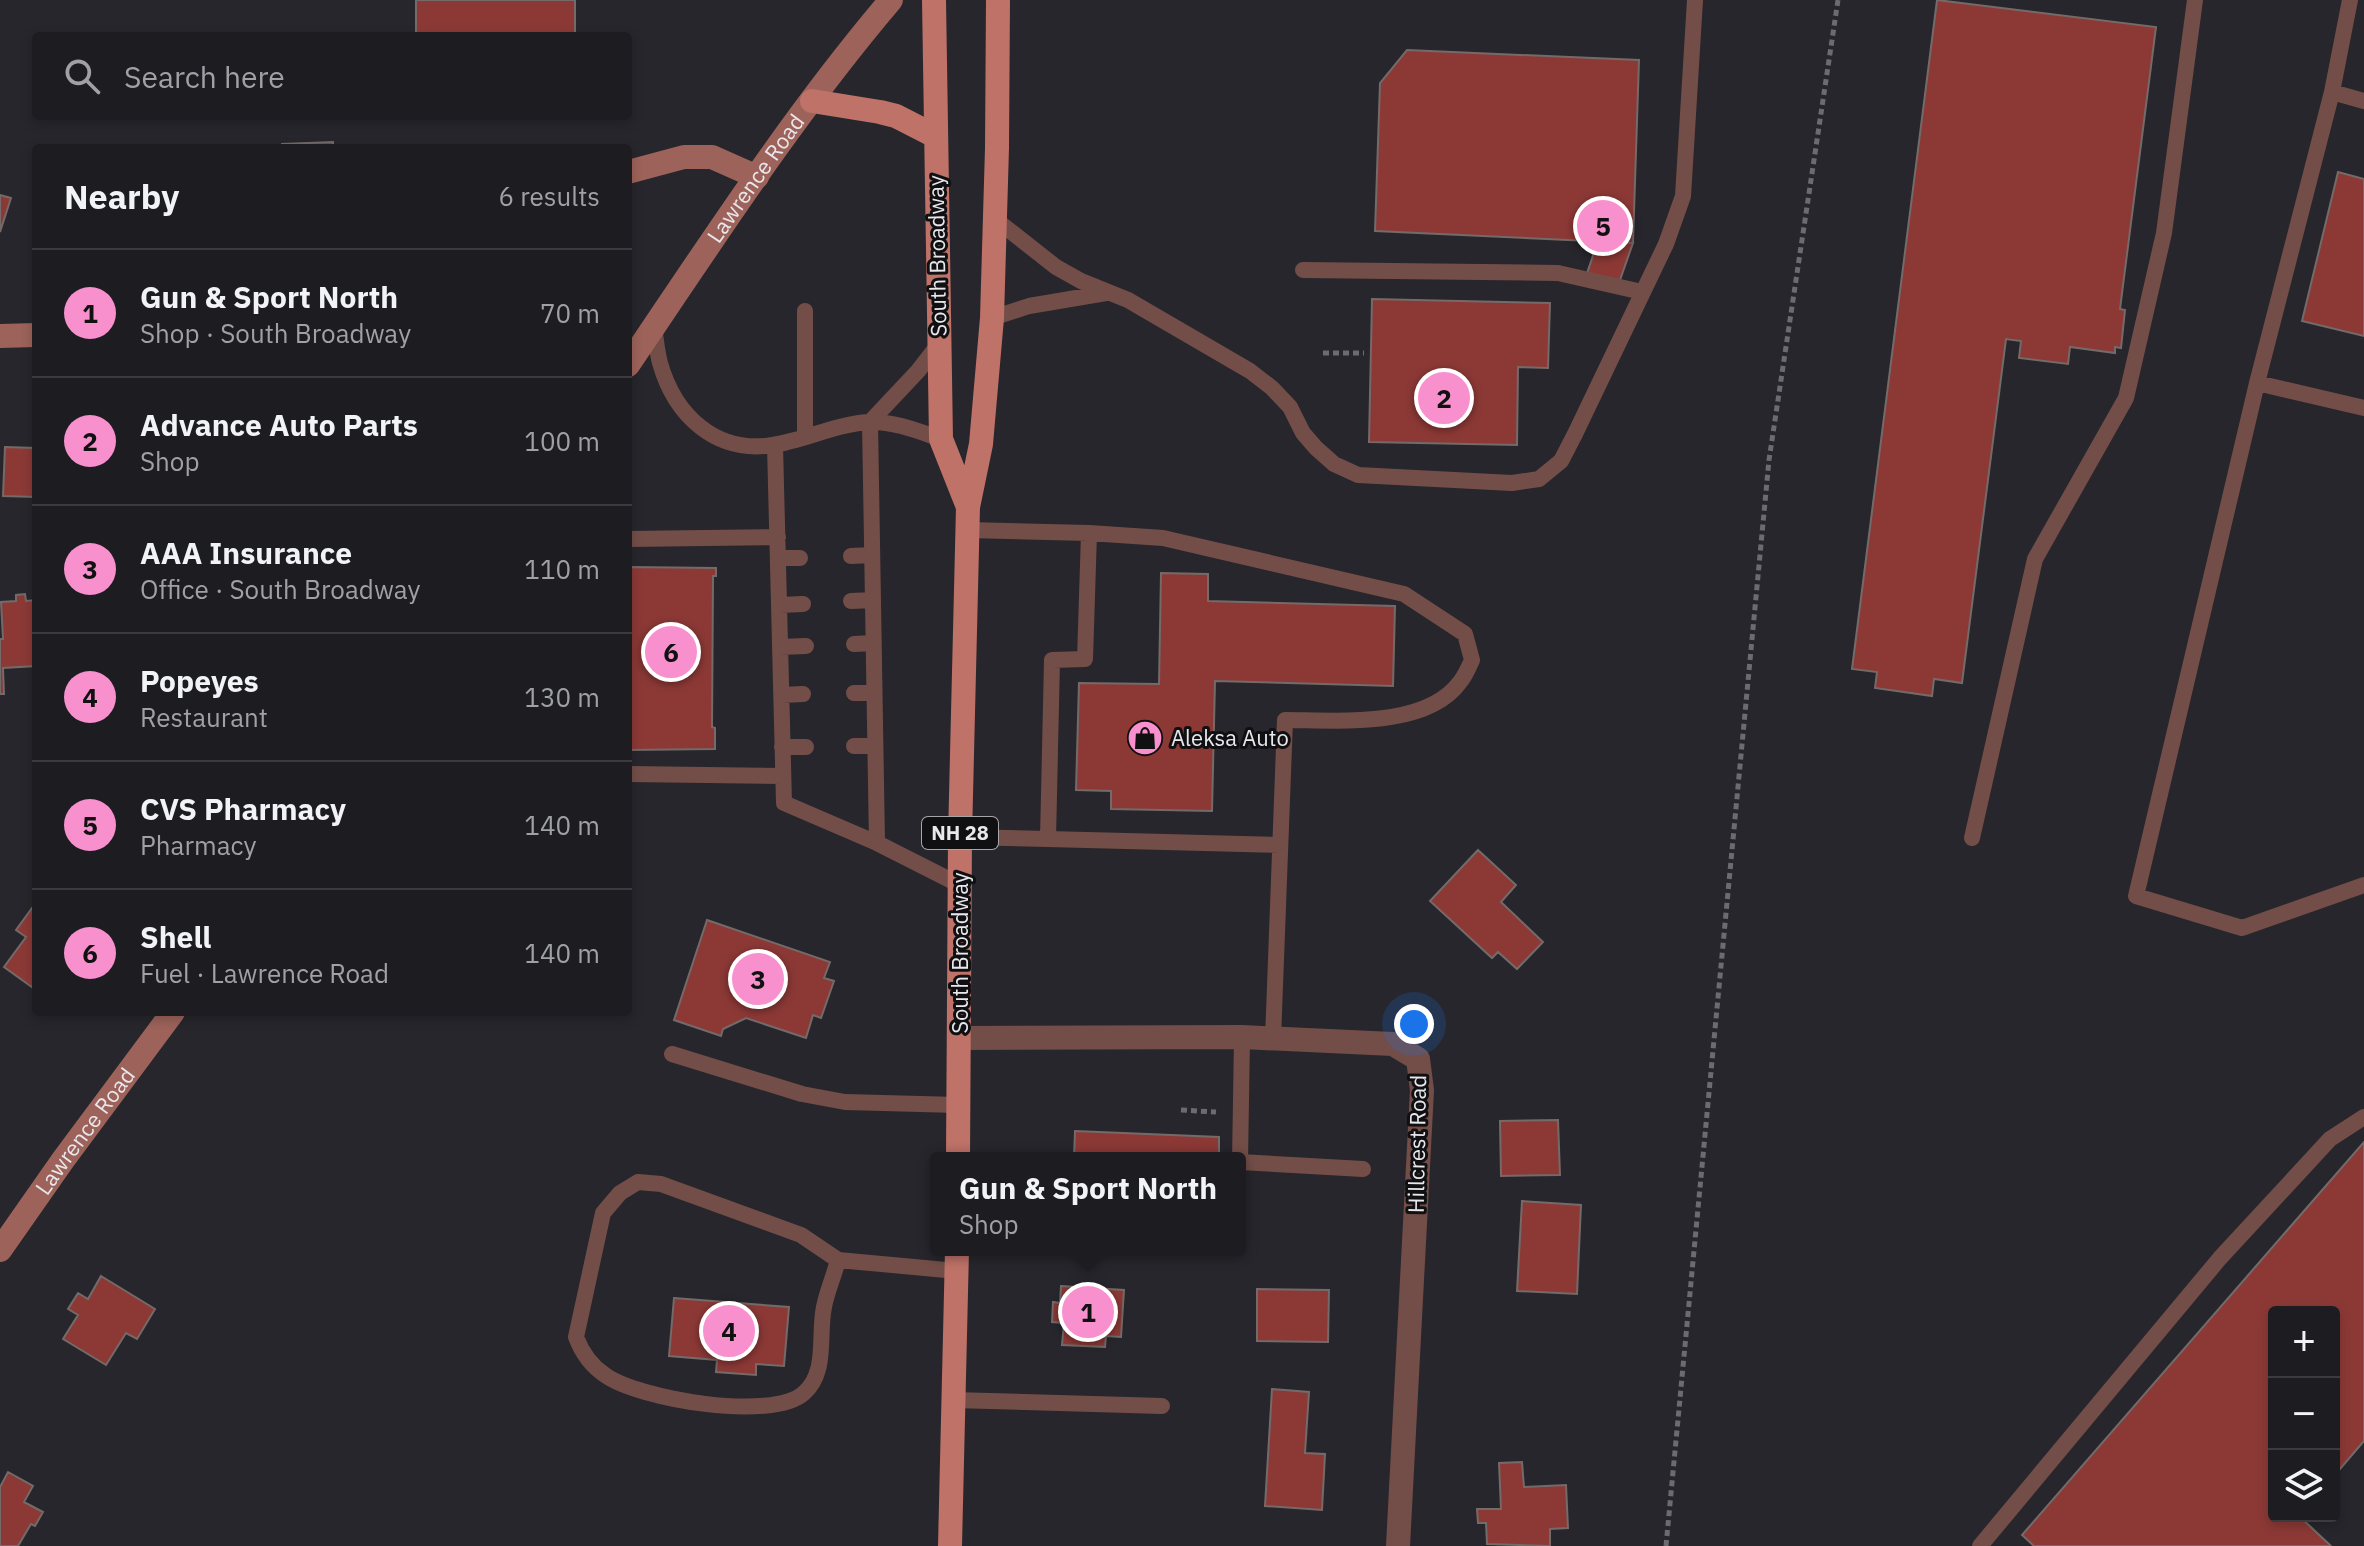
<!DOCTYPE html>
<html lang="en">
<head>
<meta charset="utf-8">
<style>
  :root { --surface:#1d1c21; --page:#25252a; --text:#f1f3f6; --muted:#a0a1a5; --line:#3b3a3f; --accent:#f790cd }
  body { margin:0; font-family:"IBM Plex Sans",sans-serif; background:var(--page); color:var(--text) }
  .controls { position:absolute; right:24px; bottom:24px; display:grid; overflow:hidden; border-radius:8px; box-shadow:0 4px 12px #0003 }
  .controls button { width:72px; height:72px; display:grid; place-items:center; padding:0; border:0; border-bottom:2px solid var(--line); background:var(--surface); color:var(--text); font:40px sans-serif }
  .you { position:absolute; left:1414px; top:1024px; width:28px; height:28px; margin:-20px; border:6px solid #fff; border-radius:50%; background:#1a73e8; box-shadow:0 0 0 12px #1a73e833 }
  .badge { display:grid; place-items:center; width:52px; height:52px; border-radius:50%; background:var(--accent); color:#111; font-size:26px; font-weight:700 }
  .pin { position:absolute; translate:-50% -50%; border:4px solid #fff; box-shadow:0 2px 8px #0006 }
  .popup { position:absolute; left:930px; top:1152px; width:316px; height:104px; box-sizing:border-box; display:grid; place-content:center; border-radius:8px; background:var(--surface); filter:drop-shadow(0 2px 6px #0005); font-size:26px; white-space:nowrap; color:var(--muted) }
  .popup b { font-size:30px; color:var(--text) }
  .popup::after { content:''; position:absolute; left:50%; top:100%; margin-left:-16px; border:16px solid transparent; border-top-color:var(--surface) }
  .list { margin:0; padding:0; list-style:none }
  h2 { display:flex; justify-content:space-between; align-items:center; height:104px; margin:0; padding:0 32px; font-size:34px }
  h2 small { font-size:26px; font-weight:400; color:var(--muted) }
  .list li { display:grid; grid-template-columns:52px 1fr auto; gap:24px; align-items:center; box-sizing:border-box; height:128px; padding:0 32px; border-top:2px solid var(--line) }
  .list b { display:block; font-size:30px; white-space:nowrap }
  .list p { margin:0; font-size:26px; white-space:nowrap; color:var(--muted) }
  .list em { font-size:26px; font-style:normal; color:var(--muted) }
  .icon { flex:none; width:44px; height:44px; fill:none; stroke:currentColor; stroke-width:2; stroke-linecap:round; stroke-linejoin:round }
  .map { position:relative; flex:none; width:2364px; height:1546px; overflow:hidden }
  .search { position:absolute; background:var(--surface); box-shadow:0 4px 12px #0003; left:32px; top:32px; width:600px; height:88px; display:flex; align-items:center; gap:20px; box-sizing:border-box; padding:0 28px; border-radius:8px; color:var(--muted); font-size:30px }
  .panel { position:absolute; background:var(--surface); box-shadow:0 4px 12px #0003; left:32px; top:144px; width:600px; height:872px; border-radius:8px }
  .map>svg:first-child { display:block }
</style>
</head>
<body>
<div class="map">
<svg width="2364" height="1546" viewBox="0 0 2364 1546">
  <rect width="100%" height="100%" fill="#27262c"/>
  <path fill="#8c3936" stroke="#736a69" stroke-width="2" d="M416 0H575V36H416Z
    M1937 0 2156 27 2120 309 2125 310 2121 348 2115 347V353L2070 347 2068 364 2019 358 2021 341 2006 339 1962 683 1934 679 1932 696 1875 688 1877 672 1852 669Z
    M1407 50 1639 60 1633 243 1375 231 1380 83Z
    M333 142V148H282V144Z
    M2338 172 2364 179V336L2302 321Z
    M0 195 11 198 0 232Z
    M1598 241 1633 243 1620 280 1585 279Z
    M1372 299 1550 303 1548 368 1518 367 1517 445 1369 442Z
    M5 447 36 448V497L3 496Z
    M629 567 716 568V576H713L712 727 715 728V749L628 750Z
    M1161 573 1208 574V601L1395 606 1393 686 1215 681 1212 811 1111 809V791L1076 790 1079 683 1159 684Z
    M25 594 26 601 36 600V666L3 668 4 694H0V639H3L1 602 16 601V595Z
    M1478 850 1516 885 1501 902 1543 942 1517 969 1498 952 1492 958 1430 901Z
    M32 908 36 910V990L4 967 26 937 16 930Z
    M707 920 830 962 824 978 834 981 821 1018 813 1015 806 1038 746 1018 723 1029 721 1036 674 1020Z
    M1558 1120 1560 1175 1501 1176 1500 1121Z
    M1075 1131 1219 1137V1158H1074Z
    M2364 1142V1441L2334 1476V1312H2274V1516H2299L2331 1546H2034L2022 1535Z
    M1522 1201 1581 1205 1577 1294 1517 1291Z
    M101 1276 155 1309 137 1339 126 1333 106 1365 63 1339 78 1315 68 1309 78 1293 88 1299Z
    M1061 1286 1124 1290 1121 1337 1106 1336 1105 1347 1062 1345 1064 1323 1052 1322 1053 1302 1060 1303Z
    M1257 1289 1329 1290 1328 1342 1257 1341Z
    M674 1298 789 1307 784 1366 756 1364V1375L716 1372 717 1360 669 1356Z
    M1272 1389 1309 1392 1305 1453 1325 1454 1322 1510 1265 1506Z
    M1522 1462 1524 1487 1566 1485 1568 1528 1550 1529V1546L1487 1544 1486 1523H1478L1477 1509H1501L1499 1463Z
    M8 1472 33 1486 24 1502 43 1512 35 1526 31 1524 18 1546H0V1487Z"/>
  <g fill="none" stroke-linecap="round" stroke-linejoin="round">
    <path stroke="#6c6b70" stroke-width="5" stroke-dasharray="6 4" stroke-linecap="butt" d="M1323 353H1364
      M1181 1110 1216 1112
      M1666 1546 1769 460 1838 0"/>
    <path stroke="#734e48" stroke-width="16" d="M2350 0 2332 92 2364 101
      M2332 92 2257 383 2364 408
      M995 219 1056 267 1081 281 1128 300 1250 371 1272 388 1290 407 1303 433 1316 448 1334 464 1358 475 1512 483 1539 479 1561 461 1575 434 1666 244 1683 196 1695 0
      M1303 270 1558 273 1642 292
      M992 318 1029 306 1106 293
      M654 327C656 339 657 352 660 363 675 416 716 454 773 445 805 440 836 424 869 422 893 421 918 431 941 439
      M939 344 918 371 870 422 877 843 960 885
      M2257 383 2136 896 2242 928 2364 885
      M805 436V311
      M775 445 784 803 877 843
      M1089 533 1163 538 1404 594 1465 634 1472 660C1469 667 1465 676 1460 682 1426 729 1336 720 1285 720L1273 1039
      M628 539 778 537
      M851 556 872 555
      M779 558H800
      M851 601 873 600
      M780 605 803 604
      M854 644 873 643
      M780 647 806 646
      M854 693H874
      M782 695 803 694
      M854 746H875
      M782 747H806
      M628 774 783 776
      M960 837 1048 839 1052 660 1085 659 1089 533 968 530
      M1972 838 2035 559 2126 398 2164 233 2195 0
      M1048 839 1280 845
      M1242 1037 1240 1162 1363 1169
      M672 1054 802 1094 845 1102 958 1105
      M838 1260C834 1276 827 1291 824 1307 818 1335 828 1372 804 1393 772 1422 638 1399 605 1375 590 1365 582 1353 576 1337L603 1213 620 1193 638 1182 661 1184 801 1235 838 1260 957 1271
      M953 1400 1162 1406
      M1980 1546 2220 1258 2330 1139 2364 1117"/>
    <path stroke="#734e48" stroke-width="24" d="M960 1038 1242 1037 1393 1044 1418 1059 1422 1090 1398 1546"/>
    <g stroke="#9d635a" stroke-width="24">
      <path d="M628 172 684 157H712L757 177"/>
      <path d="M0 336 36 335"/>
      <path id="s1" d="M628 365C712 241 794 114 891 0"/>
      <path id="s2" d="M0 1250 63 1160 173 1012"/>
    </g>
    <path stroke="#be7268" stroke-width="24" d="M934 0 941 439 968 507
      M812 101 880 112 896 116 935 136
      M958 1158 960 837 968 507 981 444 992 318 997 148 998 0
      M950 1546 957 1250"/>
  </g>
  <defs>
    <symbol id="shop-disc" viewBox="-11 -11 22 22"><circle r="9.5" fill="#f790cd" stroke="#101012"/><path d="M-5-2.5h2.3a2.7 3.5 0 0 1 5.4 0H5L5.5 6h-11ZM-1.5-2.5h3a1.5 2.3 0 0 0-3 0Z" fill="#111"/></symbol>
  </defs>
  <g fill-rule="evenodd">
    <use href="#shop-disc" x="1125" y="718" width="40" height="40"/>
  </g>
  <g text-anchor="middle" stroke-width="6" stroke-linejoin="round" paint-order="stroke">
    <rect fill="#101012" stroke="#a7a6ab" stroke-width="2" x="922" y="817" width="76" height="32" rx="6"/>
    <g font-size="20" font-weight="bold" fill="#e8e7ec">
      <text x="960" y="840">NH 28</text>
    </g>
    <g font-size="22" fill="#e8e7ec" stroke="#101012">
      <text dy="8" stroke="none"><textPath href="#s1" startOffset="226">Lawrence Road</textPath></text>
      <text transform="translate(937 256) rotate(-91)" y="8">South Broadway</text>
      <text transform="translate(960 953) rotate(-90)" y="8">South Broadway</text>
      <text dy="8" stroke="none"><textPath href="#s2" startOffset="146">Lawrence Road</textPath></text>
      <text transform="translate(1417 1144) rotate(-89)" y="8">Hillcrest Road</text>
    </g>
    <g font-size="22" fill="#e8e7ec" stroke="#101012" text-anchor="start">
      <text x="1171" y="746">Aleksa Auto</text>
    </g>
  </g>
</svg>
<div class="controls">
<button>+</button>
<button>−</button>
<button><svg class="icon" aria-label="layers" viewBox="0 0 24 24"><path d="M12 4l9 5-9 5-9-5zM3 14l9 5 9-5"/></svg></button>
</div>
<div class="you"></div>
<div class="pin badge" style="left:1088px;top:1312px">1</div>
<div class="popup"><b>Gun &amp; Sport North</b>Shop</div>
<div class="pin badge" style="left:1444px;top:398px">2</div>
<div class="pin badge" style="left:758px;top:979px">3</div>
<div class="pin badge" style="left:729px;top:1331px">4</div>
<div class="pin badge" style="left:1603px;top:226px">5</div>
<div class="pin badge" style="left:671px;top:652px">6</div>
<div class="search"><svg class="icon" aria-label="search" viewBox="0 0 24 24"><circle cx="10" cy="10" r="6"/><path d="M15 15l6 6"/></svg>Search here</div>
<section class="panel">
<h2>Nearby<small>6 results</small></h2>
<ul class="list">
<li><span class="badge">1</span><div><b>Gun &amp; Sport North</b><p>Shop · South Broadway</p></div><em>70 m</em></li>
<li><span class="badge">2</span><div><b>Advance Auto Parts</b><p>Shop</p></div><em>100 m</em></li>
<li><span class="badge">3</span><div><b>AAA Insurance</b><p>Office · South Broadway</p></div><em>110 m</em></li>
<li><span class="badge">4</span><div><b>Popeyes</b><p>Restaurant</p></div><em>130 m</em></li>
<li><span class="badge">5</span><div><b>CVS Pharmacy</b><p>Pharmacy</p></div><em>140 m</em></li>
<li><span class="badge">6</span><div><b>Shell</b><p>Fuel · Lawrence Road</p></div><em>140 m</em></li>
</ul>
</section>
</div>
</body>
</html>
